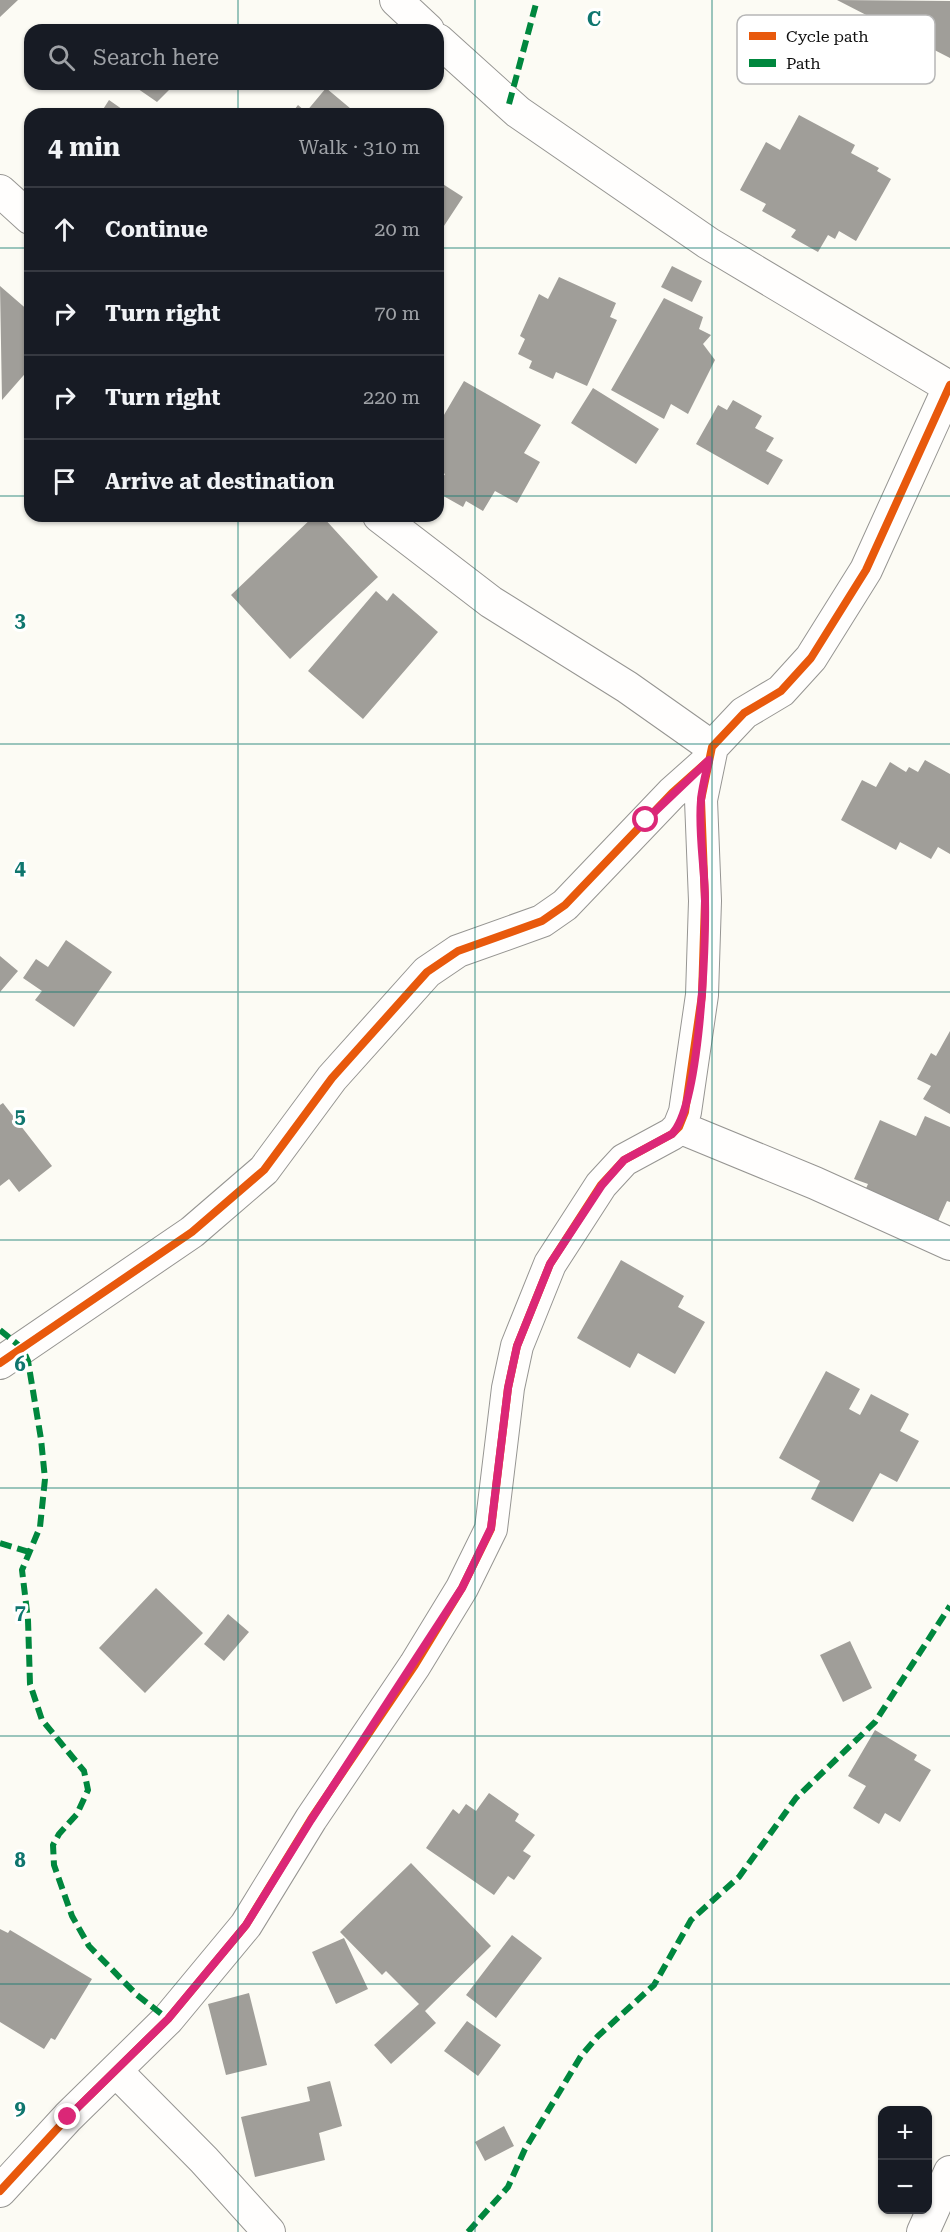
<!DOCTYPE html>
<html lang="en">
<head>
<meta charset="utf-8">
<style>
  :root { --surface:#171b24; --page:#242831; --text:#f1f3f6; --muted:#9ea1a6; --line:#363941 }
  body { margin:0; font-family:"Roboto Serif",serif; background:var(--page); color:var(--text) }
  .controls { position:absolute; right:18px; bottom:18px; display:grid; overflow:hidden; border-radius:12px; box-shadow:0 2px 4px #0004 }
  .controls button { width:54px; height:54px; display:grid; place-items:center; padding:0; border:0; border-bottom:2px solid var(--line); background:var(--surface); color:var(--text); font:30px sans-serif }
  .stop { position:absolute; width:18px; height:18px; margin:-14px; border:4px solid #db2777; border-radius:50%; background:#fff }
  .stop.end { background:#db2777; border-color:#fff; box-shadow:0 2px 6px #0008 }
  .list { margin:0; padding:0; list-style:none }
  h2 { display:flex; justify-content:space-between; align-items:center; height:78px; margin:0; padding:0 24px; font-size:26px }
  h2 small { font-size:20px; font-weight:400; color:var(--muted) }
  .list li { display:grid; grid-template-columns:39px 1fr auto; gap:18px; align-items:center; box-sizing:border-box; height:84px; padding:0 24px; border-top:2px solid var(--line) }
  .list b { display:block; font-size:22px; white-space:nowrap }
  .list em { font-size:20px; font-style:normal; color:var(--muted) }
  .icon { flex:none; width:33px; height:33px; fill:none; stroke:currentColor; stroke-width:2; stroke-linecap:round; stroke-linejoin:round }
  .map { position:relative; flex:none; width:950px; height:2232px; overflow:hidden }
  .search { position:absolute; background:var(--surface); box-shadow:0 2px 4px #0004; left:24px; top:24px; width:420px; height:66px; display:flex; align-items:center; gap:15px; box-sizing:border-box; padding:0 21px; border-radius:18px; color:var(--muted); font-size:22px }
  .panel { position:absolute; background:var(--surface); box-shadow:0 2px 4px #0004; left:24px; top:108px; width:420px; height:414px; border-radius:18px }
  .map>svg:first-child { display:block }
</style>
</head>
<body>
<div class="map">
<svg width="950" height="2232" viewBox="0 0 950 2232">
  <rect width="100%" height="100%" fill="#fcfbf4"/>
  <path fill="#a09e99" d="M0 0H18L0 17Z
    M837 0 950 1V58Z
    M131 84H175L157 102Z
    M326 88 357 114H291L298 105 306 112Z
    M109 100 129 114H100Z
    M799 115 855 145 851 153 879 168 877 171 891 179 856 241 839 231 835 239 828 235 818 252 791 237 796 230 762 211 766 204 740 190 766 142 780 150Z
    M438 181 463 197 438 235Z
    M672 266 702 281 692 302 661 287Z
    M559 277 616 303 610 317 617 320 587 386 556 372 553 379 529 368 532 361 518 354 525 339 520 336 539 294 548 299Z
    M0 286 30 312V368L2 400Z
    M664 298 703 317 699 329 711 335 703 344 715 360 688 414 671 404 664 419 611 390Z
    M464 381 541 425 524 453 540 462 517 503 495 491 483 511 466 501 463 507 438 493V485L445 474 438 470V425Z
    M593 388 659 429 636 464 571 423Z
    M733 400 762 416 755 428 774 438 766 451 783 460 768 485 696 444 718 405 727 410Z
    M314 516H322L378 577 290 659 231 595Z
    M376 591 387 601 393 593 438 632 363 719 308 671Z
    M925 760 950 774V854L938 847 931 859 900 842 896 850 841 820 862 780 876 787 890 762 906 772 909 767 918 772Z
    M66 940 112 972 74 1027 35 1000 42 991 23 978 36 959 48 967Z
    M0 956 18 971 0 992Z
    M950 1031V1114L923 1099 931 1086 917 1079 931 1053 936 1056Z
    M3 1103 52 1166 19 1192 9 1179 0 1186V1105Z
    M925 1116 950 1127V1202L947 1201 938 1221 920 1212 915 1223 861 1199 868 1184 854 1179 880 1120 916 1136Z
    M621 1260 684 1296 678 1307 705 1322 675 1374 638 1353 630 1368 577 1338Z
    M826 1371 860 1389 849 1409 860 1415 871 1394 909 1414 900 1431 919 1441 897 1482 880 1473 853 1522 811 1499 820 1481 779 1458Z
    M156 1588 203 1633 145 1693 99 1648Z
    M228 1614 249 1632 224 1661 204 1644Z
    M850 1641 872 1688 843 1702 820 1655Z
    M875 1730 917 1755 914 1760 931 1770 900 1822 885 1813 879 1824 853 1808 866 1786 848 1776Z
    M489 1793 519 1814 515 1821 535 1835 523 1851 531 1856 514 1880 508 1876 494 1895 426 1848 453 1809 459 1814 466 1804 476 1811Z
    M411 1863 491 1946 425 2011 436 2023 391 2064 374 2045 419 2004 386 1971 382 1975 340 1932Z
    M0 1929 8 1933 10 1930 92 1979 55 2040 51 2038 44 2049 0 2022Z
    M512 1935 542 1958 496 2018 466 1995Z
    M344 1938 368 1989 336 2004 312 1952Z
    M249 1993 267 2065 226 2075 208 2004Z
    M467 2021 501 2045 478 2076 444 2051Z
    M330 2081 342 2126 319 2133 325 2160 255 2177 241 2117 310 2101 307 2087Z
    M504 2126 514 2146 485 2161 475 2142Z"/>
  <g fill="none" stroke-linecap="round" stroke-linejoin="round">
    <defs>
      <path id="minor" d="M396 0 428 30
        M438 40 518 112 708 243 949 387
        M0 191 30 218
        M379 516 491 602 627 687 712 747
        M679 1127 815 1183 950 1244
        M0 1363 192 1232 264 1170 332 1078 427 972 458 951 542 921 565 905 672 793 709 760
        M116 2071 204 2160 269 2232
        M0 2191 68 2117 168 2019 246 1925 311 1819 415 1665 462 1588 491 1529 508 1388 517 1346 550 1264 601 1185 624 1160 672 1134 679 1127 685 1112 702 995 705 901 701 800 712 747 744 713 781 691 811 658 866 570 950 385
        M923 2232 950 2172"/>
    </defs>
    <use href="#minor" stroke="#969592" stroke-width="34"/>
    <use href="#minor" stroke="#fffefd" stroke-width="32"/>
    <path stroke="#00873e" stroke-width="6" stroke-dasharray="12 6" stroke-linecap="butt" d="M509 104 537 0
      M0 1330 22 1348 28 1361 41 1439 45 1479 40 1527 22 1570 28 1620 30 1684 42 1720 84 1771 88 1790 77 1814 59 1834 53 1845 54 1865 72 1916 89 1946 137 1995 168 2019
      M0 1543 29 1552
      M468 2232 508 2187 525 2149 581 2056 598 2036 654 1985 691 1920 739 1877 796 1798 875 1722 950 1606"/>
    <defs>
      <path id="cycleway" d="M0 1363 192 1232 264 1170 332 1078 427 972 458 951 542 921 565 905 672 793 709 760
        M0 2191 68 2117 168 2019 246 1925 311 1819 415 1665 462 1588 491 1529 508 1388 517 1346 550 1264 601 1185 624 1160 672 1134 679 1127 685 1112 702 995 705 901 701 800 712 747 744 713 781 691 811 658 866 570 950 385"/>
    </defs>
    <use href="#cycleway" stroke="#fff" stroke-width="11"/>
    <use href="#cycleway" stroke="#e8590c" stroke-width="8"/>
  </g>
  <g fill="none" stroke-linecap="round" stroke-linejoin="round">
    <path stroke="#db2777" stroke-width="8" d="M68 2117 168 2019 246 1925 311 1820 462 1588 491 1528 508 1388 517 1346 550 1264 602 1185 624 1160 672 1134C700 1105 706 946 705 901 705 868 698 833 701 800 702 787 706 773 709 760L646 820"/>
  </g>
  <path fill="none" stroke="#0f766e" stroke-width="1.5" stroke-opacity="0.55" d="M238 0V30M475 0V2232M712 0V2232M238 84V114M0 248H30M438 248H950M0 496H30M438 496H950M238 516V2232M0 744H950M0 992H950M0 1240H950M0 1488H950M0 1736H950M0 1984H950"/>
  <rect x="737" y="15" width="198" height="69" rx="9" fill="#fff" stroke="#b7b7b7" stroke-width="1.5"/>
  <rect x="749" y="32" width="27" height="8" fill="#e8590c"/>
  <rect x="749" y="59" width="27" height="8" fill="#00873e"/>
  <g font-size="16" fill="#0f0f0f">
    <text x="786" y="42">Cycle path</text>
    <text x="786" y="69">Path</text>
  </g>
  <g font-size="20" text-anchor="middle" font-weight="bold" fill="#0f766e" stroke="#fff" stroke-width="6" stroke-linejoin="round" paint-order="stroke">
    <text x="594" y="26">C</text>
    <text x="20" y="627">3</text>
    <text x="20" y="875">4</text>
    <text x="20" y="1123">5</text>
    <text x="20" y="1371">6</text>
    <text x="20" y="1619">7</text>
    <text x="20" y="1867">8</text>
    <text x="20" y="2115">9</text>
  </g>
</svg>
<div class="controls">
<button>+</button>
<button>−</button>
</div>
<div class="stop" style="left:646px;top:820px"></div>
<div class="stop end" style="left:68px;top:2117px"></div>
<div class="search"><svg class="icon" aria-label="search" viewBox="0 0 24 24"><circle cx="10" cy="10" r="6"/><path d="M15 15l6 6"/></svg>Search here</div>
<section class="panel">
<h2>4 min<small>Walk · 310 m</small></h2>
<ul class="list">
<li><svg class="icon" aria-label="ahead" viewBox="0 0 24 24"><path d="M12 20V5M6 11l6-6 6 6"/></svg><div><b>Continue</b></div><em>20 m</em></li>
<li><svg class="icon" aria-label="right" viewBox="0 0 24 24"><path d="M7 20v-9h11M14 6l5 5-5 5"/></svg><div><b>Turn right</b></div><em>70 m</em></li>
<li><svg class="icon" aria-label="right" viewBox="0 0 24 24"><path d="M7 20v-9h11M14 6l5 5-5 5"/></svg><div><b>Turn right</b></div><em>220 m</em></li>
<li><svg class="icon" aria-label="arrive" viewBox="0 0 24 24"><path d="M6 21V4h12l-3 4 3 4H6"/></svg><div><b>Arrive at destination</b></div></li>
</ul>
</section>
</div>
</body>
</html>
